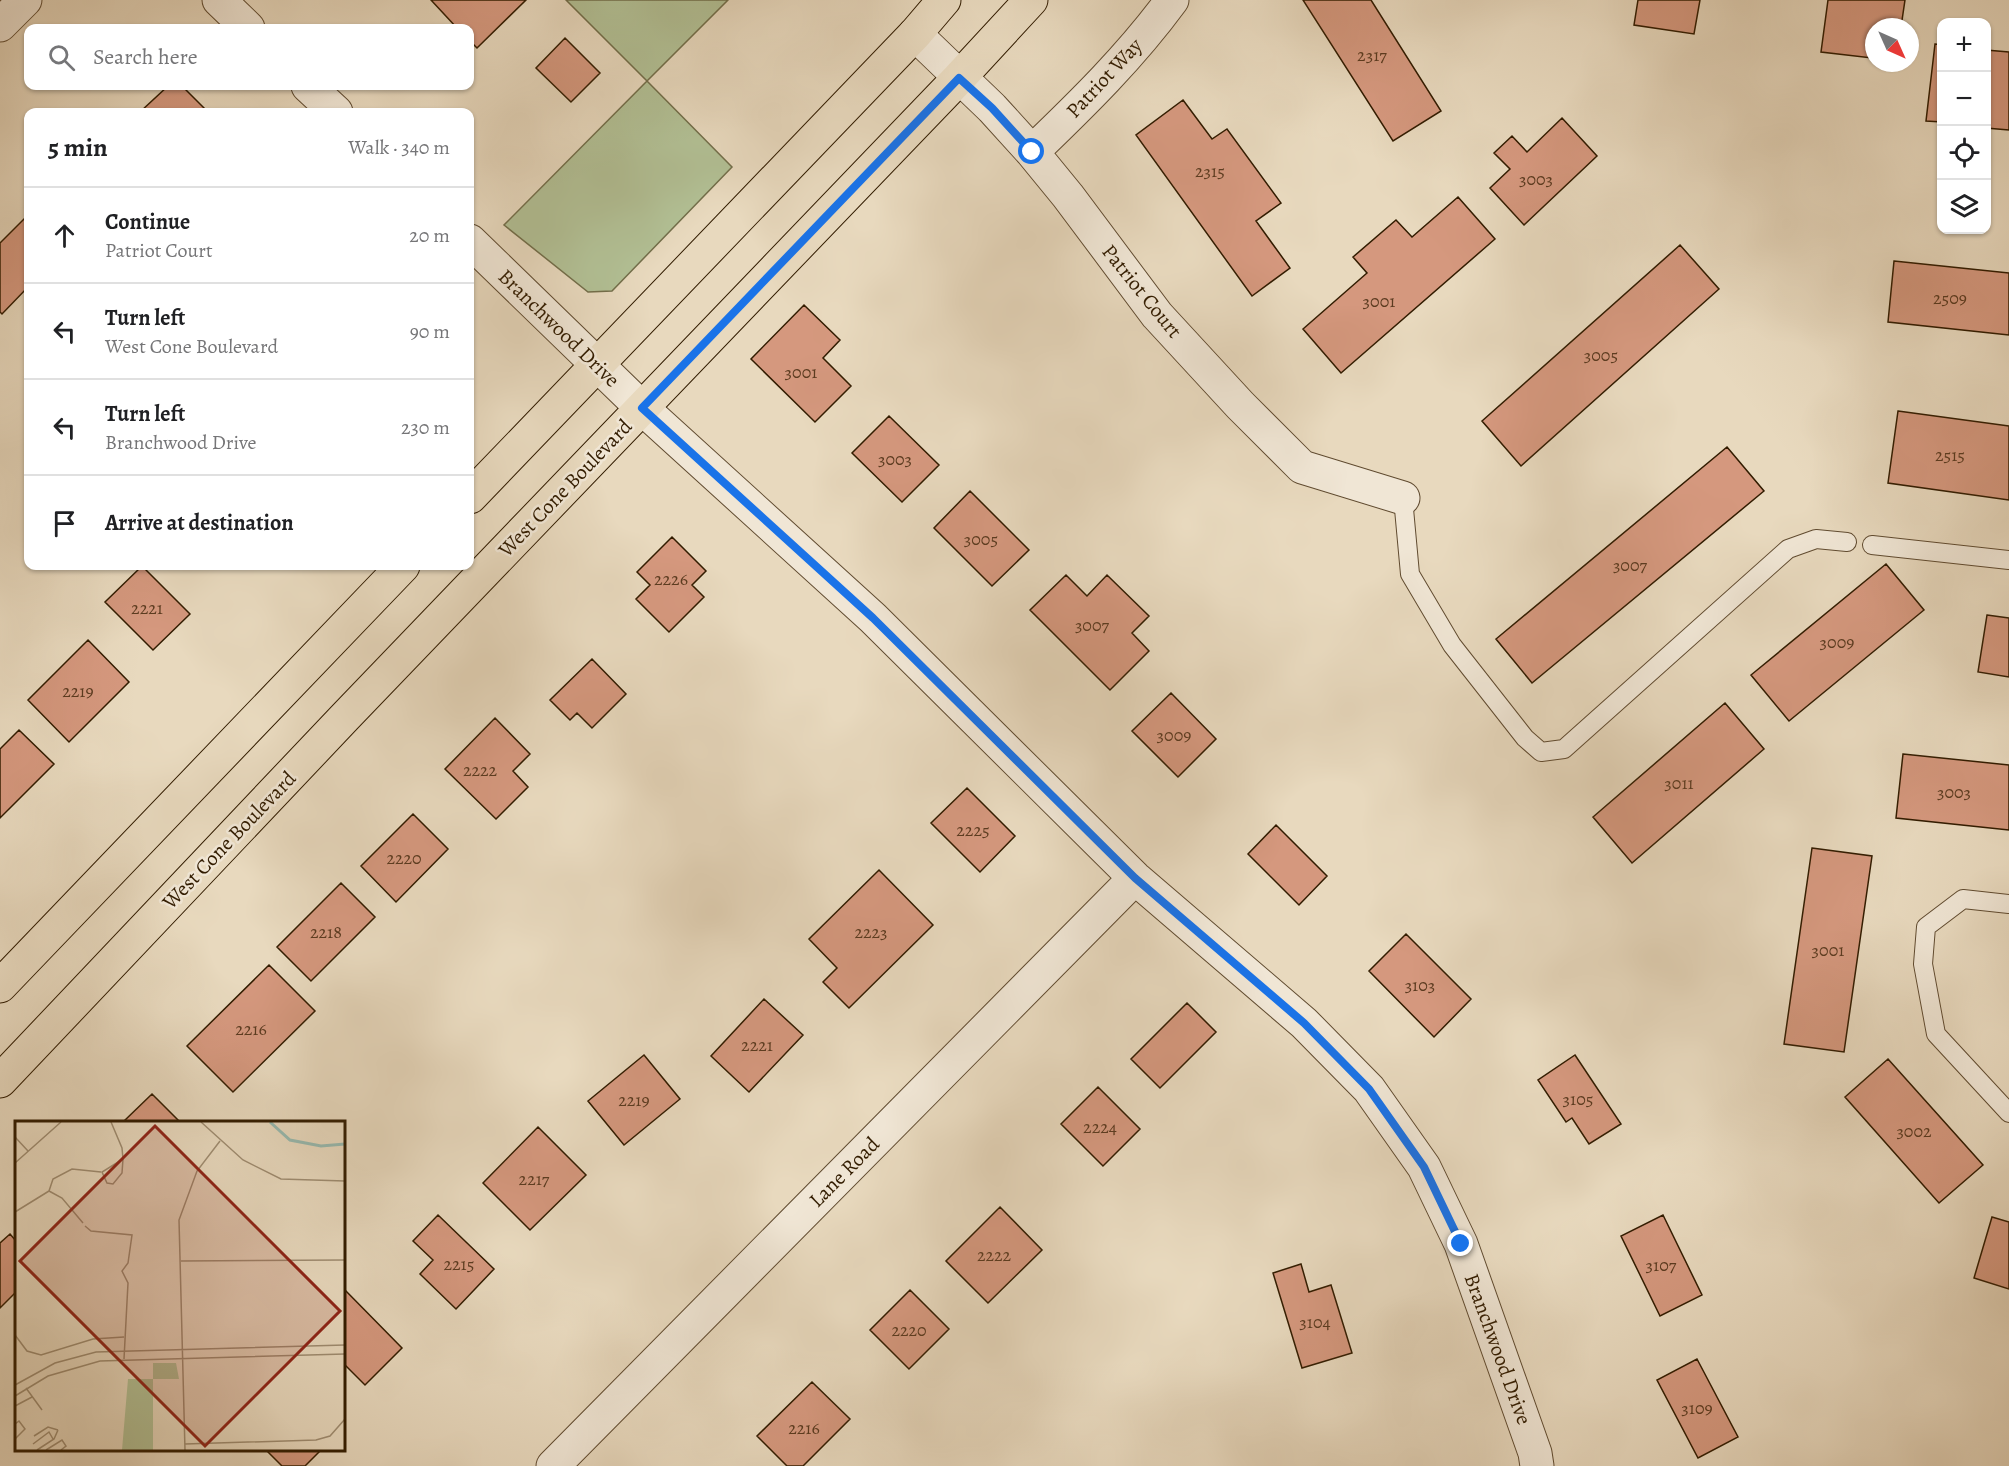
<!DOCTYPE html>
<html lang="en">
<head>
<meta charset="utf-8">
<style>
  :root { --surface:#fff; --page:#f6f6f6; --text:#202124; --muted:#757577; --line:#e0e0e0 }
  body { margin:0; font-family:Alegreya,serif; background:var(--page); color:var(--text) }
  .controls { position:absolute; right:18px; top:18px; display:grid; overflow:hidden; border-radius:12px; box-shadow:0 2px 4px #0004 }
  .controls button { width:54px; height:54px; display:grid; place-items:center; padding:0; border:0; border-bottom:2px solid var(--line); background:var(--surface); color:var(--text); font:30px sans-serif }
  .compass { position:absolute; left:1865px; top:18px; width:54px; height:54px; border-radius:50%; background:var(--surface); box-shadow:0 2px 4px #0004; rotate:135deg }
  .stop { position:absolute; width:18px; height:18px; margin:-14px; border:4px solid #1a73e8; border-radius:50%; background:#fff }
  .stop.end { background:#1a73e8; border-color:#fff; box-shadow:0 2px 6px #0008 }
  .list { margin:0; padding:0; list-style:none }
  h2 { display:flex; justify-content:space-between; align-items:center; height:78px; margin:0; padding:0 24px; font-size:26px }
  h2 small { font-size:20px; font-weight:400; color:var(--muted) }
  .list li { display:grid; grid-template-columns:39px 1fr auto; gap:18px; align-items:center; box-sizing:border-box; height:96px; padding:0 24px; border-top:2px solid var(--line) }
  .list b { display:block; font-size:22px; white-space:nowrap }
  .list p { margin:0; font-size:20px; white-space:nowrap; color:var(--muted) }
  .list em { font-size:20px; font-style:normal; color:var(--muted) }
  .icon { flex:none; width:33px; height:33px; fill:none; stroke:currentColor; stroke-width:2; stroke-linecap:round; stroke-linejoin:round }
  .map { position:relative; flex:none; width:2009px; height:1466px; overflow:hidden }
  .search { position:absolute; background:var(--surface); box-shadow:0 2px 4px #0004; left:24px; top:24px; width:450px; height:66px; display:flex; align-items:center; gap:15px; box-sizing:border-box; padding:0 21px; border-radius:12px; color:var(--muted); font-size:22px }
  .panel { position:absolute; background:var(--surface); box-shadow:0 2px 4px #0004; left:24px; top:108px; width:450px; height:462px; border-radius:12px }
  .map>svg:first-child { display:block }
</style>
</head>
<body>
<div class="map">
<svg width="2009" height="1466" viewBox="0 0 2009 1466">
  <rect width="100%" height="100%" fill="#e8d9be"/>
  <filter id="stains"><feTurbulence type="fractalNoise" baseFrequency=".00333" numOctaves="4"/><feColorMatrix values="0 0 0 0 .2 0 0 0 0 .09 0 0 0 0 .02 0 0 0 .5 -.17"/></filter>
  <radialGradient id="worn" r=".72"><stop offset=".6" stop-color="#630" stop-opacity="0"/><stop offset="1" stop-color="#630" stop-opacity=".3"/></radialGradient>
  <path fill="#b2c095" stroke="#726e4a" stroke-width="1.5" d="M566 0H728L647 81 732 167 612 291 588 292 504 225 647 81Z"/>
  <path fill="#d5987e" stroke="#321c00" stroke-width="1.5" d="M431 0H526L477 48 470 41V28H457Z
    M1303 0H1371L1441 111 1393 141Z
    M1638 0H1700L1694 34 1634 25Z
    M1828 0H1905L1901 27H1874L1872 58 1821 52Z
    M565 38 600 73 571 102 536 68Z
    M1935 44 1942 45V122L1926 121Z
    M1986 50 2009 52V130L1986 128Z
    M168 86H182L208 112H140Z
    M1183 100 1212 139 1227 129 1281 203 1256 221 1290 268 1252 296 1136 135Z
    M1562 118 1597 156 1524 225 1490 188 1510 169 1494 153 1512 136 1527 152Z
    M1458 197 1495 239 1341 373 1303 329 1367 273 1353 257 1396 220 1412 237Z
    M28 215V287L2 314 0 312V243Z
    M1680 245 1719 289 1521 466 1482 421Z
    M1894 261 2009 273V335L1888 322Z
    M804 305 840 340 823 358 851 386 815 422 751 359Z
    M1898 411 2009 426V500L1888 483Z
    M889 416 939 465 902 502 852 453Z
    M1727 447 1764 491 1532 683 1496 639Z
    M970 491 1029 550 992 586 934 528Z
    M672 537 706 571 692 585 704 597 669 632 636 599 650 585 637 572Z
    M1886 564 1924 610 1789 721 1751 675Z
    M142 566 190 614 153 650 105 602Z
    M1066 575 1087 596 1107 575 1149 616 1132 633 1149 651 1110 690 1030 610Z
    M1987 615 2009 618V677L1978 672Z
    M88 640 129 682 69 742 28 700Z
    M592 659 626 694 592 728 577 713 570 720 550 700Z
    M1171 693 1216 739 1178 777 1132 731Z
    M1725 703 1764 749 1632 863 1593 817Z
    M495 718 530 754 513 771 528 787 496 819 445 769Z
    M19 730 54 764 0 818V749Z
    M1903 754 2009 765V830L1896 818Z
    M967 788 1015 836 980 872 931 823Z
    M413 814 448 849 396 902 361 866Z
    M1276 825 1327 876 1299 905 1248 854Z
    M1812 848 1872 856 1844 1052 1784 1044Z
    M879 870 933 925 849 1008 823 982 837 968 809 939Z
    M341 883 375 917 311 981 277 947Z
    M1406 934 1471 999 1434 1037 1369 971Z
    M269 965 315 1011 233 1092 187 1046Z
    M764 999 803 1035 749 1092 711 1056Z
    M1187 1003 1216 1032 1160 1088 1131 1059Z
    M644 1055 680 1099 624 1145 588 1101Z
    M1575 1055 1621 1124 1589 1144 1572 1118 1566 1122 1538 1080Z
    M1888 1059 1983 1165 1939 1203 1845 1097Z
    M1098 1087 1140 1129 1103 1166 1061 1124Z
    M152 1094 180 1122H123Z
    M538 1127 586 1175 530 1230 483 1183Z
    M1000 1207 1042 1250 988 1303 946 1261Z
    M438 1215 494 1269 456 1309 420 1274 433 1260 413 1241Z
    M1663 1215 1702 1295 1660 1316 1621 1236Z
    M1992 1217 2009 1222V1289L1974 1278Z
    M10 1234 16 1241V1292L0 1308V1243Z
    M1301 1264 1309 1292 1331 1285 1352 1353 1302 1368 1273 1273Z
    M344 1289 402 1348 365 1385 344 1364Z
    M910 1290 949 1329 909 1369 870 1330Z
    M1697 1359 1738 1437 1698 1458 1657 1380Z
    M812 1382 850 1419 803 1466H787L757 1436Z
    M266 1450H321L305 1466H282Z"/>
  <g fill="none" stroke-linecap="round" stroke-linejoin="round">
    <defs>
      <path id="lane" d="M1403 498 1410 574 1452 645 1525 738 1541 752 1564 749 1788 549 1816 539 1847 542
        M1872 545 2009 560
        M2009 904 1963 899 1926 927 1923 964 1936 1034 2009 1113"/>
      <path id="street" d="M219 0 248 28
        M0 25 25 0
        M915 34 992 108 1032 152 1068 196 1157 315 1240 405 1302 467 1403 498
        M308 86 336 112
        M1032 152C1082 104 1131 56 1172 0
        M470 241 642 408 873 618 1135 878 1304 1023 1369 1089 1424 1167 1461 1244 1535 1453 1537 1466
        M553 1466 1135 878"/>
      <path id="primary" d="M470 497 915 34 944 0
        M0 986 403 566
        M0 1081 345 717 959 78 1031 0"/>
    </defs>
    <use href="#lane" stroke="#604b30" stroke-width="20"/>
    <use href="#street" stroke="#604b30" stroke-width="35"/>
    <use href="#primary" stroke="#321c00" stroke-width="35"/>
    <use href="#lane" stroke="#f0e6d5" stroke-width="18"/>
    <use href="#street" stroke="#f0e6d5" stroke-width="33"/>
    <use href="#primary" stroke="#e8d9be" stroke-width="33"/>
  </g>
  <g fill="none" stroke-linecap="round" stroke-linejoin="round">
    <path stroke="#1a73e8" stroke-width="8" d="M1032 152 992 108 959 78 642 408 873 618 1135 878 1304 1023 1369 1089 1424 1167 1461 1244"/>
  </g>
  <g text-anchor="middle" stroke-width="5" stroke-linejoin="round" paint-order="stroke">
    <g font-size="18" fill="#5b3b20">
      <text x="1372" y="61">2317</text>
      <text x="1210" y="177">2315</text>
      <text x="1536" y="185">3003</text>
      <text x="1950" y="304">2509</text>
      <text x="1379" y="307">3001</text>
      <text x="1601" y="361">3005</text>
      <text x="801" y="378">3001</text>
      <text x="1950" y="461">2515</text>
      <text x="895" y="465">3003</text>
      <text x="981" y="545">3005</text>
      <text x="1630" y="571">3007</text>
      <text x="671" y="585">2226</text>
      <text x="147" y="614">2221</text>
      <text x="1092" y="631">3007</text>
      <text x="1837" y="648">3009</text>
      <text x="78" y="697">2219</text>
      <text x="1174" y="741">3009</text>
      <text x="480" y="776">2222</text>
      <text x="1679" y="789">3011</text>
      <text x="1954" y="798">3003</text>
      <text x="973" y="836">2225</text>
      <text x="404" y="864">2220</text>
      <text x="326" y="938">2218</text>
      <text x="871" y="938">2223</text>
      <text x="1828" y="956">3001</text>
      <text x="1420" y="991">3103</text>
      <text x="251" y="1035">2216</text>
      <text x="757" y="1051">2221</text>
      <text x="1578" y="1105">3105</text>
      <text x="634" y="1106">2219</text>
      <text x="1100" y="1133">2224</text>
      <text x="1914" y="1137">3002</text>
      <text x="534" y="1185">2217</text>
      <text x="994" y="1261">2222</text>
      <text x="459" y="1270">2215</text>
      <text x="1661" y="1271">3107</text>
      <text x="1315" y="1328">3104</text>
      <text x="909" y="1336">2220</text>
      <text x="1697" y="1414">3109</text>
      <text x="804" y="1434">2216</text>
    </g>
    <g font-size="21" fill="#321c00" stroke="#f0e6d5">
      <text transform="translate(1104 78) rotate(-47)" y="7">Patriot Way</text>
      <text transform="translate(1142 291) rotate(51)" y="7">Patriot Court</text>
      <text transform="translate(559 328) rotate(44)" y="7">Branchwood Drive</text>
      <text transform="translate(565 488) rotate(-46)" y="7">West Cone Boulevard</text>
      <text transform="translate(229 840) rotate(-46)" y="7">West Cone Boulevard</text>
      <text transform="translate(844 1172) rotate(-45)" y="7">Lane Road</text>
      <text transform="translate(1498 1349) rotate(70)" y="7">Branchwood Drive</text>
    </g>
  </g>
  <g transform="translate(15 1121)">
    <rect width="330" height="330" fill="#e8d9be"/>
    <path d="M138 242H161L164 258H138V329H107L113 258H138Z" fill="#b2c095"/>
    <path fill="none" stroke="#97bab0" stroke-width="3" d="M255 1 275 19 306 25 330 23"/>
    <path fill="none" stroke="#9f8d72" stroke-width="1.5" d="M96 1 107 27 108 38 107 52 98 63 92 62 87 51 108 38M186 1 228 39 266 58 330 60M0 16 13 30M0 42 46 1M34 70 38 58 57 48 86 51M34 70 47 77 68 102M0 91 34 70M70 105 76 110 117 114 113 142 107 150 113 162 109 238M166 140 330 139M0 214 12 230 26 234 78 218 109 216M0 264 40 242 81 231 330 224M11 267 27 289M0 275 33 255 85 240 330 233M0 285 17 276M0 303 4 300 10 308 0 318M19 315 33 306 43 309M18 323 34 311 38 318M170 323 301 319 315 315 330 298M22 329 39 318 43 309M31 329 47 319 51 325 46 329M170 329 164 99 182 50 205 20"/>
    <path fill="#8f2418" fill-opacity="0.15" stroke="#8f2418" stroke-width="3" d="M140 5 325 190 190 325 5 140Z"/>
    <rect width="330" height="330" fill="none" stroke="#321c00" stroke-width="3"/>
  </g>
  <rect width="100%" height="100%" filter="url(#stains)"/>
  <rect width="100%" height="100%" fill="url(#worn)"/>
</svg>
<div class="controls">
<button>+</button>
<button>−</button>
<button><svg class="icon" aria-label="locate" viewBox="0 0 24 24"><circle cx="12" cy="12" r="6"/><path d="M12 2v4M12 18v4M2 12h4M18 12h4"/></svg></button>
<button><svg class="icon" aria-label="layers" viewBox="0 0 24 24"><path d="M12 4l9 5-9 5-9-5zM3 14l9 5 9-5"/></svg></button>
</div>
<svg class="compass" viewBox="-18 -18 36 36"><path d="M0-13l5 13h-10z" fill="#e53935"/><path d="M0 13l5-13h-10z" fill="#757577"/></svg>
<div class="stop" style="left:1032px;top:152px"></div>
<div class="stop end" style="left:1461px;top:1244px"></div>
<div class="search"><svg class="icon" aria-label="search" viewBox="0 0 24 24"><circle cx="10" cy="10" r="6"/><path d="M15 15l6 6"/></svg>Search here</div>
<section class="panel">
<h2>5 min<small>Walk · 340 m</small></h2>
<ul class="list">
<li><svg class="icon" aria-label="ahead" viewBox="0 0 24 24"><path d="M12 20V5M6 11l6-6 6 6"/></svg><div><b>Continue</b><p>Patriot Court</p></div><em>20 m</em></li>
<li><svg class="icon" aria-label="left" viewBox="0 0 24 24"><path d="M17 20v-9H6M10 6l-5 5 5 5"/></svg><div><b>Turn left</b><p>West Cone Boulevard</p></div><em>90 m</em></li>
<li><svg class="icon" aria-label="left" viewBox="0 0 24 24"><path d="M17 20v-9H6M10 6l-5 5 5 5"/></svg><div><b>Turn left</b><p>Branchwood Drive</p></div><em>230 m</em></li>
<li><svg class="icon" aria-label="arrive" viewBox="0 0 24 24"><path d="M6 21V4h12l-3 4 3 4H6"/></svg><div><b>Arrive at destination</b></div></li>
</ul>
</section>
</div>
</body>
</html>
